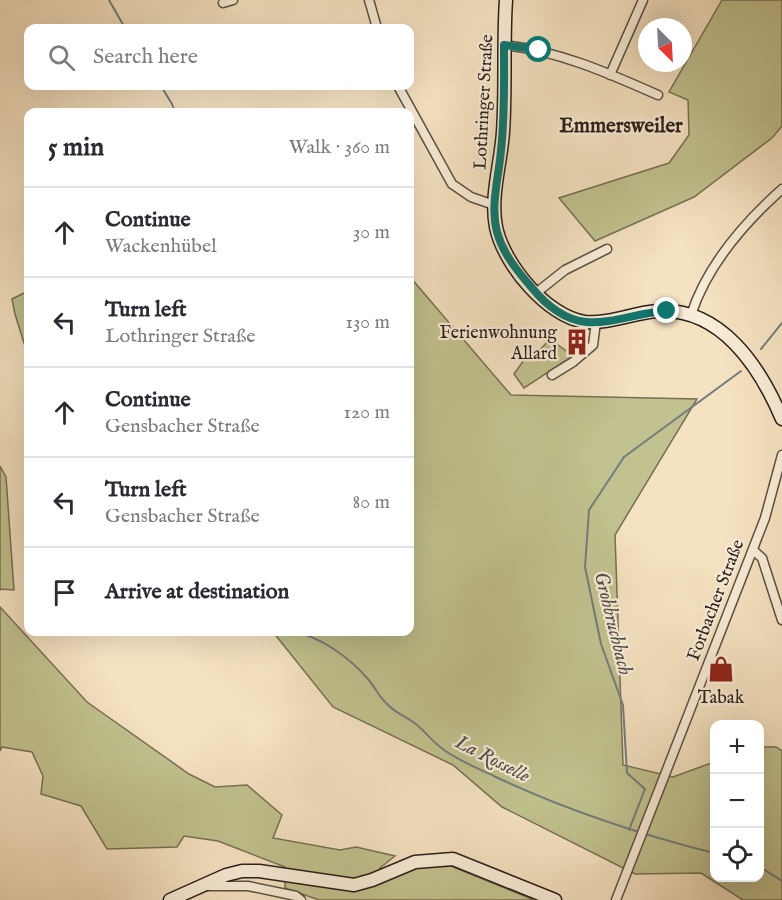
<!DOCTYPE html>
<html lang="en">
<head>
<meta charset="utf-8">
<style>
  body { margin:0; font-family:"IM FELL English",serif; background:#f7f7f7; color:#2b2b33 }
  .controls { position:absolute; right:18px; bottom:18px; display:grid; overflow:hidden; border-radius:12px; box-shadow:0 6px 24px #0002 }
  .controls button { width:54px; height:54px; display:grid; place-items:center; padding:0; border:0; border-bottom:2px solid #e1e1e2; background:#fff; color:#2b2b33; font:30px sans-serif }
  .compass { position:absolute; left:638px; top:18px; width:54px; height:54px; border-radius:50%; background:#fff; box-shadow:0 6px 24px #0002; rotate:156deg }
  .stop { position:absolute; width:18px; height:18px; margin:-14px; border:4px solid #0f766e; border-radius:50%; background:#fff }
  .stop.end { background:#0f766e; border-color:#fff; box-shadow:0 2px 6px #0008 }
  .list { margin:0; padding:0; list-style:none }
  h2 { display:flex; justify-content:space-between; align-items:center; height:78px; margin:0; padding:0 24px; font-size:26px }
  h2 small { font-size:20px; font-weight:400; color:#7c7c81 }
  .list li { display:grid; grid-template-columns:39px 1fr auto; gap:18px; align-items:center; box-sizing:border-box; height:90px; padding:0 24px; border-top:2px solid #e1e1e2 }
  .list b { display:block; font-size:22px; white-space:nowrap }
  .list p { margin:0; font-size:20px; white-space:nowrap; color:#7c7c81 }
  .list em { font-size:20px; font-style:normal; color:#7c7c81 }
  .icon { flex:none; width:33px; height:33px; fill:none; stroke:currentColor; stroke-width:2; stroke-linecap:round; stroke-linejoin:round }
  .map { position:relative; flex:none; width:782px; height:900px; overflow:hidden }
  .search { position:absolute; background:#fff; box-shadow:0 6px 24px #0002; left:24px; top:24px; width:390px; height:66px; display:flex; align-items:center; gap:15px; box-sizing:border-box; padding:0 21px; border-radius:12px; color:#7c7c81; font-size:22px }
  .panel { position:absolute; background:#fff; box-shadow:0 6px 24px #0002; left:24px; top:108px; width:390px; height:528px; border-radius:12px }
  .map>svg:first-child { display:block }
  .green { fill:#c1c28f; stroke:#767054; stroke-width:1.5 }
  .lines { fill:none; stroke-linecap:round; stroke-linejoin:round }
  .stream { stroke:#727d7b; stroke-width:2 }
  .street-casing { stroke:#5e5043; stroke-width:11 }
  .secondary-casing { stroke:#2c1f19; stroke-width:15 }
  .street { stroke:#f8ecd7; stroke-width:8 }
  .secondary { stroke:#f8ecd7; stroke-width:12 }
  .route { stroke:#0f766e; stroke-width:8 }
  .labels { text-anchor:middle; stroke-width:4.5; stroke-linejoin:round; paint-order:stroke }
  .street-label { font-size:18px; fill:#2c1f19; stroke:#f8ecd7 }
  .poi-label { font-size:18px; fill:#2c1f19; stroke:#f8ecd7; text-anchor:end }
  .water-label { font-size:20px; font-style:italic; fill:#4f4e4a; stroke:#f8ecd7 }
  .quarter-label { font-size:21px; font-weight:bold; fill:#2c1f19; stroke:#f8ecd7 }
</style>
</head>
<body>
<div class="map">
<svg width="782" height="900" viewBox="0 0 782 900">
  <rect width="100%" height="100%" fill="#f5e2c1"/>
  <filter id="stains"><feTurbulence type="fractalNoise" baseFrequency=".00333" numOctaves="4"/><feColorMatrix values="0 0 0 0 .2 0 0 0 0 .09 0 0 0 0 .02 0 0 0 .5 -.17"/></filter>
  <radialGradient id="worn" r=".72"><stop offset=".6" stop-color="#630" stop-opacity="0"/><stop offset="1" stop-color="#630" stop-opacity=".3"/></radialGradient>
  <path class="green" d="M722,0H782V126L772,138L694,197L595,241L559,198L669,163L689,135L688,100L669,92Z
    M410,277L511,395L697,399L615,535L623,765L673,777L714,762V878H760V747H776L782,751V900H743L701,873L635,874L502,807L453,765L333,707L273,632H410Z
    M28,291V356L15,314L12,299Z
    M550,339L573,356L524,388L514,374L531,350L536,354Z
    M0,466L6,477L14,590L1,589L0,590Z
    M0,607L87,702L189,774L215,787L247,785L282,815L273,838L340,850L356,847L395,856L380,868L398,875L420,866L446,864L534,900H319L285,888V867L218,841L184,836L177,847L107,849L81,806L41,794L43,776L32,752L2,747L0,751Z"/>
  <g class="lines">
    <path class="stream" d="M109,0L125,28
      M161,86L172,104L175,112
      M761,349L782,323
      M292,632C319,635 350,658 368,679C375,687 379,697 387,704C396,714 408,717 417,725C428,734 434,744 447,752C462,762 479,769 496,777C566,810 639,834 714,853
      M629,830L645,789L627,773L623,705L601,644L585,567L589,510L624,457L741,371
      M760,867L782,881"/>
    <g class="street-casing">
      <path id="street" d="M369,0L377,28
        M223,3L233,0
        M504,45C559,51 608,73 658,95
        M610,75L643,0
        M398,86L452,184L471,197L494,205
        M536,293L565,270L607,249
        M691,315C707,265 744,223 782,189
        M552,375L573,362L593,345L596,322
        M753,550L762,558L782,620
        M206,886H248L296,896L301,900
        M616,900L765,518L782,455"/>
    </g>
    <g class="secondary-casing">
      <path id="secondary" d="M506,0C503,44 506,88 503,132C501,163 490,196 496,227C503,263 547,317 585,322C609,324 633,313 657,311C721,307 760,367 782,419
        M170,900L226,875L242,871H259L354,885L372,880L415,862L453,859L555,900"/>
    </g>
    <use href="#street" class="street"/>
    <use href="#secondary" class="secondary"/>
  </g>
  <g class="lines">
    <path class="route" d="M539,50L504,45C504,80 505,115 501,150C499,177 490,205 497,232C503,254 518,272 533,289C546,305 565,320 586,322C613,324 640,312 667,311"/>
  </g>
  <defs>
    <g id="building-bare" transform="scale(2.07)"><path d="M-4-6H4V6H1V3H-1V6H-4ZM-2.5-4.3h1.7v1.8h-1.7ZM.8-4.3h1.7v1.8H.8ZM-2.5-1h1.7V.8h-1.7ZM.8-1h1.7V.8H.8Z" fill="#8f2418" stroke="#f8ecd7" stroke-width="2.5" paint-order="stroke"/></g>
    <g id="shop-bare" transform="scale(2.07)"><path d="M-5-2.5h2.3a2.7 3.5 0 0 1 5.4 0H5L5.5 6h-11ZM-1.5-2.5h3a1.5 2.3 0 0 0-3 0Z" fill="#8f2418" stroke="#f8ecd7" stroke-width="2.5" paint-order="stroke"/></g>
  </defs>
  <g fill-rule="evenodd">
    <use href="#building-bare" x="577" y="342"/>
    <use href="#shop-bare" x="721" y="669"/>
  </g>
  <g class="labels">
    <g class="street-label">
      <text transform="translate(483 102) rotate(-87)" y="6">Lothringer Straße</text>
      <text transform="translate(715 600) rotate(-69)" y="6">Forbacher Straße</text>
    </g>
    <g class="poi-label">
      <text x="557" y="338">Ferienwohnung<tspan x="557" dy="21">Allard</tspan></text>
      <text x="721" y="703" text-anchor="middle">Tabak</text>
    </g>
    <g class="water-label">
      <text transform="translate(614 623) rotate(76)" y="7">Grohbruchbach</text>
      <text transform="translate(493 758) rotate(27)" y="7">La Rosselle</text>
    </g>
    <g class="quarter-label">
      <text x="621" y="132">Emmersweiler</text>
    </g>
  </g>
  <rect width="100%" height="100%" filter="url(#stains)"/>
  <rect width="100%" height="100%" fill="url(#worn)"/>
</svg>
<div class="controls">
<button>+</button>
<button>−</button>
<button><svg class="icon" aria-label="locate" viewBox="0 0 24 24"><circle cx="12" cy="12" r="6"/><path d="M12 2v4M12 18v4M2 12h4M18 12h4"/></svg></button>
</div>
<svg class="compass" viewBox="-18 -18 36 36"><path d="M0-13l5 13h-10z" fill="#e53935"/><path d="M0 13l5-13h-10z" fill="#7c7c81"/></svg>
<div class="stop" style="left:539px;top:50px"></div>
<div class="stop end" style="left:667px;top:311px"></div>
<div class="search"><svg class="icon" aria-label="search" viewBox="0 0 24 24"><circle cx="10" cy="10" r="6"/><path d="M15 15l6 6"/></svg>Search here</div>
<section class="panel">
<h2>5 min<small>Walk · 360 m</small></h2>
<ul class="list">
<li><svg class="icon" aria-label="ahead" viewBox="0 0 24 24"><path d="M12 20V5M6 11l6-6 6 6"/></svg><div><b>Continue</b><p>Wackenhübel</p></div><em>30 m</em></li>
<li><svg class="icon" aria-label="left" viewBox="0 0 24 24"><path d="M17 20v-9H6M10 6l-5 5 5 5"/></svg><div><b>Turn left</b><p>Lothringer Straße</p></div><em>130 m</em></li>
<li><svg class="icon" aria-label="ahead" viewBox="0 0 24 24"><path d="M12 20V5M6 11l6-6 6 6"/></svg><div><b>Continue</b><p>Gensbacher Straße</p></div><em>120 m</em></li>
<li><svg class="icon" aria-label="left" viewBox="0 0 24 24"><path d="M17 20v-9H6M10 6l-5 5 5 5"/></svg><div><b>Turn left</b><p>Gensbacher Straße</p></div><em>80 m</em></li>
<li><svg class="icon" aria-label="arrive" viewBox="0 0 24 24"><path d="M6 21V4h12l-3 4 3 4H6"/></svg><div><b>Arrive at destination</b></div></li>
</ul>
</section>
</div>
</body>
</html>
